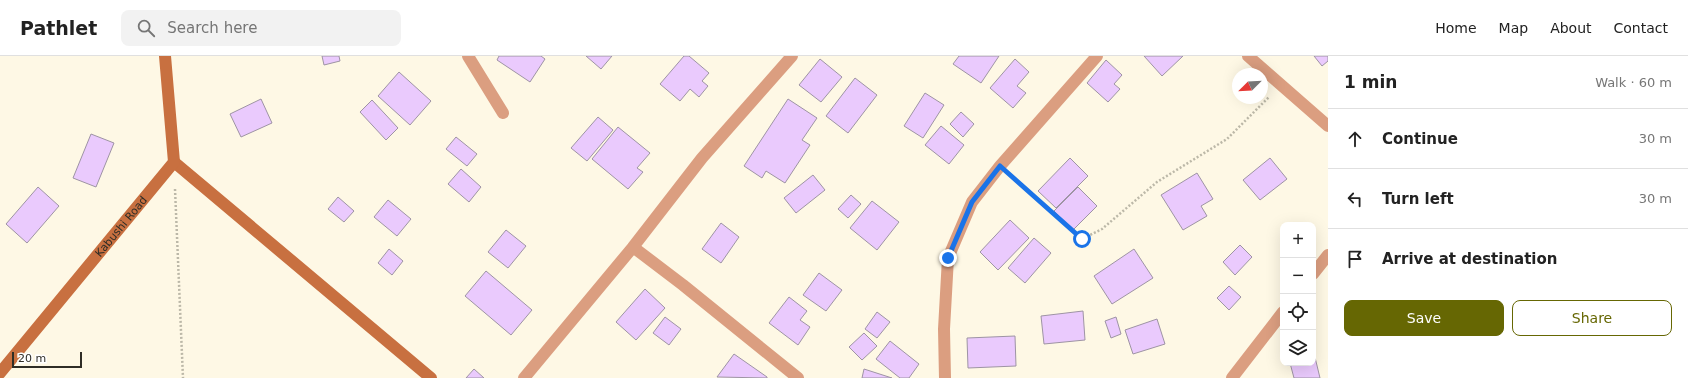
<!DOCTYPE html>
<html lang="en">
<head>
<meta charset="utf-8">
<style>
  body { margin:0; font-family:"DejaVu Sans",sans-serif; background:#f2f2f2; color:#222 }
  .controls { position:absolute; right:12px; bottom:12px; display:grid; overflow:hidden; border-radius:8px; box-shadow:0 4px 16px #0002 }
  .controls button { width:36px; height:36px; display:grid; place-items:center; padding:0; border:0; border-bottom:1px solid #e0e0e0; background:#fff; color:#222; font:20px sans-serif }
  .compass { position:absolute; left:1232px; top:12px; width:36px; height:36px; border-radius:50%; background:#fff; box-shadow:0 4px 16px #0002; rotate:246deg }
  .scale { position:absolute; left:12px; bottom:10px; width:70px; box-sizing:border-box; padding-left:4px; border:2px solid #2f2d26; border-top:0; font-size:11px; line-height:14px; white-space:nowrap; color:#2f2d26; -webkit-text-stroke:3px #fff; paint-order:stroke }
  .stop { position:absolute; width:12px; height:12px; margin:-9px; border:3px solid #1a73e8; border-radius:50%; background:#fff }
  .stop.end { background:#1a73e8; border-color:#fff; box-shadow:0 1px 4px #0008 }
  .list { margin:0; padding:0; list-style:none }
  h2 { display:flex; justify-content:space-between; align-items:center; height:52px; margin:0; padding:0 16px; font-size:17px }
  h2 small { font-size:13px; font-weight:400; color:#767676 }
  .list li { display:grid; grid-template-columns:26px 1fr auto; gap:12px; align-items:center; box-sizing:border-box; height:60px; padding:0 16px; border-top:1px solid #e0e0e0 }
  .list b { display:block; font-size:15px; white-space:nowrap }
  .list em { font-size:13px; font-style:normal; color:#767676 }
  .actions { display:flex; gap:8px; padding:12px 16px }
  .actions a { flex:1; padding:9px 0; border:1px solid #666703; border-radius:8px; text-align:center; font-size:14px; color:#666703 }
  .actions .main { background:#666703; color:#fff }
  .icon { flex:none; width:22px; height:22px; fill:none; stroke:currentColor; stroke-width:2; stroke-linecap:round; stroke-linejoin:round }
  .map { position:relative; flex:none; width:1328px; height:322px; overflow:hidden }
  header { display:flex; align-items:center; gap:24px; box-sizing:border-box; height:56px; padding:0 20px; background:#fff; border-bottom:1px solid #e0e0e0 }
  header strong { font-size:19px }
  nav { display:flex; gap:22px; margin-inline-start:auto; font-size:14px }
  .search { width:280px; height:36px; background:#f2f2f2; display:flex; align-items:center; gap:10px; box-sizing:border-box; padding:0 14px; border-radius:8px; color:#767676; font-size:15px }
  main { display:flex }
  aside { flex:1; background:#fff }
  .map>svg:first-child { display:block }
  .building { fill:#eacafd; stroke:#9e94a4 }
  .lines { fill:none; stroke-linecap:round; stroke-linejoin:round }
  .path { stroke:#bcb8a8; stroke-width:2.5; stroke-dasharray:2 2; stroke-linecap:butt }
  .street { stroke:#db9e80; stroke-width:12 }
  .secondary { stroke:#c87040; stroke-width:12 }
  .route { stroke:#1a73e8; stroke-width:5 }
  .labels { text-anchor:middle; stroke-width:3; stroke-linejoin:round; paint-order:stroke }
  .street-label { font-size:11px; fill:#2f2d26; stroke:#fff }
</style>
</head>
<body>
<header>
<strong>Pathlet</strong>
<div class="search"><svg class="icon" aria-label="search" viewBox="0 0 24 24"><circle cx="10" cy="10" r="6"/><path d="M15 15l6 6"/></svg>Search here</div>
<nav><a>Home</a><a>Map</a><a>About</a><a>Contact</a></nav>
</header>
<main>
<div class="map">
<svg width="1328" height="322" viewBox="0 0 1328 322">
  <rect width="100%" height="100%" fill="#fef8e5"/>
  <path class="building" d="M322,0H339L340,5L324,9Z
    M499,0H541L545,3L530,26L497,4Z
    M586,0H612L601,13Z
    M684,0H689L709,17L702,25L708,30L699,41L690,33L680,45L660,28Z
    M959,0H999L981,27L953,8Z
    M1144,0H1183L1162,20Z
    M1314,0H1328V5L1322,10Z
    M820,3L842,21L821,46L799,29Z
    M1015,3L1029,16L1017,30L1026,37L1013,52L990,32Z
    M1106,4L1122,19L1114,28L1120,33L1108,46L1087,27Z
    M399,16L431,45L410,69L378,40Z
    M855,22L877,39L848,77L826,60Z
    M925,37L944,49L923,82L904,70Z
    M261,43L272,67L241,81L230,58Z
    M788,43L817,62L802,84L810,89L785,127L766,115L762,122L744,110Z
    M372,44L398,72L386,84L360,56Z
    M961,56L974,68L963,81L950,68Z
    M598,61L613,74L587,105L571,92Z
    M941,70L964,89L949,108L925,89Z
    M618,71L650,97L637,112L643,116L628,133L592,103Z
    M91,78L114,87L96,131L73,122Z
    M456,81L477,98L467,110L446,93Z
    M1070,102L1088,120L1056,152L1038,135Z
    M1270,102L1287,123L1260,144L1243,124Z
    M461,113L481,131L469,146L448,128Z
    M1197,117L1213,143L1201,150L1207,160L1183,174L1161,139Z
    M813,119L825,134L796,157L784,142Z
    M38,131L59,150L27,187L6,168Z
    M1078,131L1097,150L1073,174L1054,155Z
    M851,139L861,148L848,162L838,153Z
    M338,141L354,155L344,166L328,153Z
    M388,144L411,163L397,180L374,161Z
    M872,145L899,166L877,194L850,172Z
    M1010,164L1029,182L998,214L980,196Z
    M721,167L739,181L721,207L702,193Z
    M506,174L526,190L508,212L488,196Z
    M1034,182L1051,197L1025,227L1008,212Z
    M1240,189L1252,201L1235,219L1223,206Z
    M389,193L403,205L392,219L378,207Z
    M1134,193L1153,222L1112,248L1094,220Z
    M486,215L532,254L511,279L465,240Z
    M819,217L842,234L826,255L803,239Z
    M1229,230L1241,241L1229,254L1217,242Z
    M645,233L665,252L636,284L616,266Z
    M789,241L807,255L800,264L810,271L798,289L769,267Z
    M1083,255L1085,284L1044,288L1041,260Z
    M877,256L890,266L877,282L865,273Z
    M665,261L681,273L669,289L653,277Z
    M1116,261L1121,278L1111,282L1105,265Z
    M1157,263L1165,288L1133,298L1125,274Z
    M864,277L877,290L862,304L849,291Z
    M1015,280L1016,310L968,312L967,282Z
    M890,285L919,308L909,322H900L876,303Z
    M1313,293L1320,322H1294L1290,307H1313Z
    M734,298L767,321V322L717,321Z
    M474,313L484,322H466Z
    M864,313L892,322H862Z"/>
  <g class="lines">
    <path class="path" d="M1014,123L1082,183L1102,173L1157,126L1227,83L1269,41
      M175,133L183,322"/>
    <path class="street" d="M468,0L503,57
      M1248,0L1328,70
      M633,191L683,229L798,322
      M1313,218L1328,199
      M524,322L633,191L702,102L792,0
      M945,322L944,273L948,202L972,146L1000,110L1097,0
      M1232,322L1283,256"/>
    <g class="secondary">
      <path d="M174,106L431,322"/>
      <path id="s1" d="M0,317L174,106L165,0"/>
    </g>
  </g>
  <g class="lines">
    <path class="route" d="M948,202L972,146L1000,110L1082,183"/>
  </g>
  <g class="labels">
    <g class="street-label">
      <text dy="4" stroke="none"><textPath href="#s1" startOffset="190">Kabushi Road</textPath></text>
    </g>
  </g>
</svg>
<div class="controls">
<button>+</button>
<button>−</button>
<button><svg class="icon" aria-label="locate" viewBox="0 0 24 24"><circle cx="12" cy="12" r="6"/><path d="M12 2v4M12 18v4M2 12h4M18 12h4"/></svg></button>
<button><svg class="icon" aria-label="layers" viewBox="0 0 24 24"><path d="M12 4l9 5-9 5-9-5zM3 14l9 5 9-5"/></svg></button>
</div>
<svg class="compass" viewBox="-18 -18 36 36"><path d="M0-13l5 13h-10z" fill="#e53935"/><path d="M0 13l5-13h-10z" fill="#767676"/></svg>
<div class="scale">20 m</div>
<div class="stop" style="left:1082px;top:183px"></div>
<div class="stop end" style="left:948px;top:202px"></div>
</div>
<aside>
<h2>1 min<small>Walk · 60 m</small></h2>
<ul class="list">
<li><svg class="icon" aria-label="ahead" viewBox="0 0 24 24"><path d="M12 20V5M6 11l6-6 6 6"/></svg><div><b>Continue</b></div><em>30 m</em></li>
<li><svg class="icon" aria-label="left" viewBox="0 0 24 24"><path d="M17 20v-9H6M10 6l-5 5 5 5"/></svg><div><b>Turn left</b></div><em>30 m</em></li>
<li><svg class="icon" aria-label="arrive" viewBox="0 0 24 24"><path d="M6 21V4h12l-3 4 3 4H6"/></svg><div><b>Arrive at destination</b></div></li>
</ul>
<div class="actions"><a class="main">Save</a><a>Share</a></div>
</aside>
</main>
</body>
</html>
